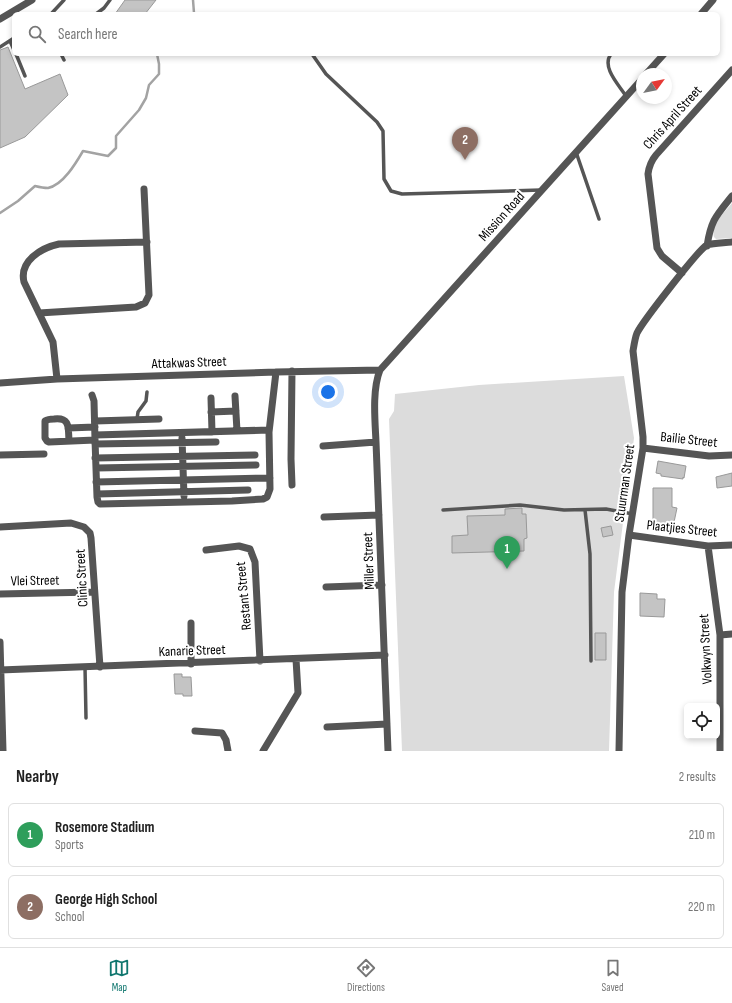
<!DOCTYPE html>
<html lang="en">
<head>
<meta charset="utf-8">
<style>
  body { margin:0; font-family:"Sofia Sans Condensed",sans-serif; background:#f2f2f2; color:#222 }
  .controls { position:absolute; right:12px; bottom:12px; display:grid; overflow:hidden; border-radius:6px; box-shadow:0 2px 6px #0003 }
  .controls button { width:36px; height:36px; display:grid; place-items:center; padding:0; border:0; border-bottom:1px solid #e0e0e0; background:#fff; color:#222; font:20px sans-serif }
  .compass { position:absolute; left:636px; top:68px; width:36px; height:36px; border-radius:50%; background:#fff; box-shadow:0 2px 6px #0003; rotate:57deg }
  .you { position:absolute; left:328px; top:392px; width:14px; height:14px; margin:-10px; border:3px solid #fff; border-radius:50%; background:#1a73e8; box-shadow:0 0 0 6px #1a73e833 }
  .badge { display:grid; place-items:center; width:26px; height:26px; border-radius:50%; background:#0f766e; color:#fff; font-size:13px; font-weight:700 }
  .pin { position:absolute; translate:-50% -33px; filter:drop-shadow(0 1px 2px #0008) }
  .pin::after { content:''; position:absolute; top:21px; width:14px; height:12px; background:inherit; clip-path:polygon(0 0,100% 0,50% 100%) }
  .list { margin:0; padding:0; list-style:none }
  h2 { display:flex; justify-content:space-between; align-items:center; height:52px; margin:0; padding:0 16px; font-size:17px }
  h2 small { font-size:13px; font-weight:400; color:#767676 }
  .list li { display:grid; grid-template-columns:26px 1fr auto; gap:12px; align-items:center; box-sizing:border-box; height:64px; margin:0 8px 8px; padding:0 8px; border:1px solid #e0e0e0; border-radius:6px }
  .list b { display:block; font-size:15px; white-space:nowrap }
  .list p { margin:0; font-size:13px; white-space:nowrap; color:#767676 }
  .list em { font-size:13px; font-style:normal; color:#767676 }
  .icon { flex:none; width:22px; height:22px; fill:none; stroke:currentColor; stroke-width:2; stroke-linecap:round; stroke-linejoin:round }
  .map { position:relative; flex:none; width:732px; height:751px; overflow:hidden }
  .search { position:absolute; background:#fff; box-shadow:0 2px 6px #0003; left:12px; right:12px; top:12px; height:44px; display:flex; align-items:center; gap:10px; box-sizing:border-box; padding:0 14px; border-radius:6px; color:#767676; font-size:15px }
  .sheet { height:196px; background:#fff }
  nav { display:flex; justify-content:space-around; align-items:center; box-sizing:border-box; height:56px; border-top:1px solid #e0e0e0; background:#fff; font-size:11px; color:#767676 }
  nav a { display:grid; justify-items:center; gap:2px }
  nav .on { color:#0f766e }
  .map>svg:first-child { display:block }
  .green { fill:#dcdcdc }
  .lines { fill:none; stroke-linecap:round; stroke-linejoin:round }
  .stream { stroke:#a3a3a3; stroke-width:2.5 }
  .building { fill:#c4c4c4; stroke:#999 }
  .service { stroke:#555; stroke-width:3.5 }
  .minor { stroke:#555; stroke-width:7 }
  .labels { text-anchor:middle; stroke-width:4; stroke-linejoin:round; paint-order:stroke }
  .street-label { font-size:14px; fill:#000; stroke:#fff }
</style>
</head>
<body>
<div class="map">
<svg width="732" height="751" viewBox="0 0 732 751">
  <rect width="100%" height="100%" fill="#fff"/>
  <path class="green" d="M732,203V238L716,239L714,237C710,225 725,212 732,203Z
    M624,376L634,438L614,592L609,751H402L389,419L394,411L395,394L479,385Z"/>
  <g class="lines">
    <path class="stream" d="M192,14L194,13L193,0
      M0,213L18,201L35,186C39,187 44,188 48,188C63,185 76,163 83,151L108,156L116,148V136L139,110L146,98L149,85L159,74V64L157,54"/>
  </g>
  <path class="building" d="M125,0H156L145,14H115Z
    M8,47L25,89L60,74L68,95L25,137L0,148V50Z
    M658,461L686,466L684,478L683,477V479L661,476V474L656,473Z
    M732,473V486L717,488L716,477Z
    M653,488H672V507L677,508L673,527L654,523L655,521H653Z
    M522,508V514H526L527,538L524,539V551L452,553V536L468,535L467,516L505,515V509Z
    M611,526L613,535L603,537L601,528Z
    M640,593L657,594V599H665L664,617L640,616Z
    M595,633H606V660H595Z
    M174,674H182V677H191L192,696H183V694H175Z"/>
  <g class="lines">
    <path class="service" d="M51,14L64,0
      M96,14L104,8L110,0
      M10,41L14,50
      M0,47L14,38
      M16,54L25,76
      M61,54L64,60
      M312,54L326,74L377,122L383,131L384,179L391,191L402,194L541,190
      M611,54C601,67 619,85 626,96
      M576,152L599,219
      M137,419L138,412L146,401L147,392
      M443,510L520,505L564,510L606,509L633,514
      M585,510L590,554L591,661
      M85,667L86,718"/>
    <path class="minor" d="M701,14L713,0
      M0,19L32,0
      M646,74L664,54
      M707,246C711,220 716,216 732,196
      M682,273L662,256L657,248L648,174C649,166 651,161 656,155L732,70
      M39,313L136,307L145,303L149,295L144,189
      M57,379L53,342L24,282C19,261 41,248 59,244L147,242
      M0,383L57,379L276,372L380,370
      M92,395L94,401L95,440
      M235,396L237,431
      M211,398L212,432
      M211,412L236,411
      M95,421L159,419
      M68,428L95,427
      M95,435L269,430
      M182,438L184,496
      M69,441C68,429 71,417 54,419C51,419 48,419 45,421V438L47,441L49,442L95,440L97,497L98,502L100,504L232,501L263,499L267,497L270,489L269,432L276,372
      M95,444L216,442
      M323,446L376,442
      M643,448L709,456L732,455
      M0,455L44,454
      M95,458L255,455
      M96,468L256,465
      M96,482L270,478
      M292,485L291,459L292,371
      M97,494L248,490
      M324,517L379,515
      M0,527L71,523L84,527L90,533L91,538L100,667
      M629,535L708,546L732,545
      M708,546L720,635V751
      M206,550L239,546L250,549L255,562L260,661
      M326,587L382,585
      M0,594L94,592
      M720,635L732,634
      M0,642L3,751
      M191,664V623
      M0,670L385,655
      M327,727L387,724
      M195,731L222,733L226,740L228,751
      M263,751L298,693L296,659
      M388,751L376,442C375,420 372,390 380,370L642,79
      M619,751L622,592L629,535L643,448V437L633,351C634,345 635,338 637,333C643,321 699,249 707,245C714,243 725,243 732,242"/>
  </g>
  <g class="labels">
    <g class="street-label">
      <text transform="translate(672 117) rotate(-48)" y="5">Chris April Street</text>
      <text transform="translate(501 216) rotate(-48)" y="5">Mission Road</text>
      <text transform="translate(189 362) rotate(-2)" y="5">Attakwas Street</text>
      <text transform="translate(689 439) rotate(6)" y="5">Bailie Street</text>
      <text transform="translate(624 483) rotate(-82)" y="5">Stuurman Street</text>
      <text transform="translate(682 528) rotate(6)" y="5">Plaatjies Street</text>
      <text transform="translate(368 561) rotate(-92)" y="5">Miller Street</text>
      <text transform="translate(81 578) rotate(-93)" y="5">Clinic Street</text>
      <text transform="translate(35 580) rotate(-1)" y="5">Vlei Street</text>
      <text transform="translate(243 596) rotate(-95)" y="5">Restant Street</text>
      <text transform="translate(705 649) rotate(-93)" y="5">Volkwyn Street</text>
      <text transform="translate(192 650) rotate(-2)" y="5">Kanarie Street</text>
    </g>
  </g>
</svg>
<div class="controls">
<button><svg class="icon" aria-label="locate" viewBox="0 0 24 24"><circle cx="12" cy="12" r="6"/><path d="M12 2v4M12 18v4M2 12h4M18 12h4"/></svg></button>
</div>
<svg class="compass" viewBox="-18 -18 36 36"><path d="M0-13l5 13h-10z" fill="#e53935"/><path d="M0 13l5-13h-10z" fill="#767676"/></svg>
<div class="you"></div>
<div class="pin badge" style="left:507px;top:569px;background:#2e9e5b">1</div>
<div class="pin badge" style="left:465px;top:160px;background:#8d6e63">2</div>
<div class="search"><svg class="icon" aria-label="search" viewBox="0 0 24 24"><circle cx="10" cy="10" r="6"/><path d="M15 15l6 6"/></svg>Search here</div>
</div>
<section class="sheet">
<h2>Nearby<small>2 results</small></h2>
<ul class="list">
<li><span class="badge" style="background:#2e9e5b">1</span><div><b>Rosemore Stadium</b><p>Sports</p></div><em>210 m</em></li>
<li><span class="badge" style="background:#8d6e63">2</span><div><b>George High School</b><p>School</p></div><em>220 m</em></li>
</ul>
</section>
<nav>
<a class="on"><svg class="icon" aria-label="map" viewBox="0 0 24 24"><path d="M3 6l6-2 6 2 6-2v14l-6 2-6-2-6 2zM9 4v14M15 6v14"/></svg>Map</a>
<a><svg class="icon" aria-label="directions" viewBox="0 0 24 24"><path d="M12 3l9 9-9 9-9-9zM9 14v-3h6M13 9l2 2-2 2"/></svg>Directions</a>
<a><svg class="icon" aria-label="saved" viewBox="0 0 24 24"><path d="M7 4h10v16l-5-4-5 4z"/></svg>Saved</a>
</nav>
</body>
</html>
